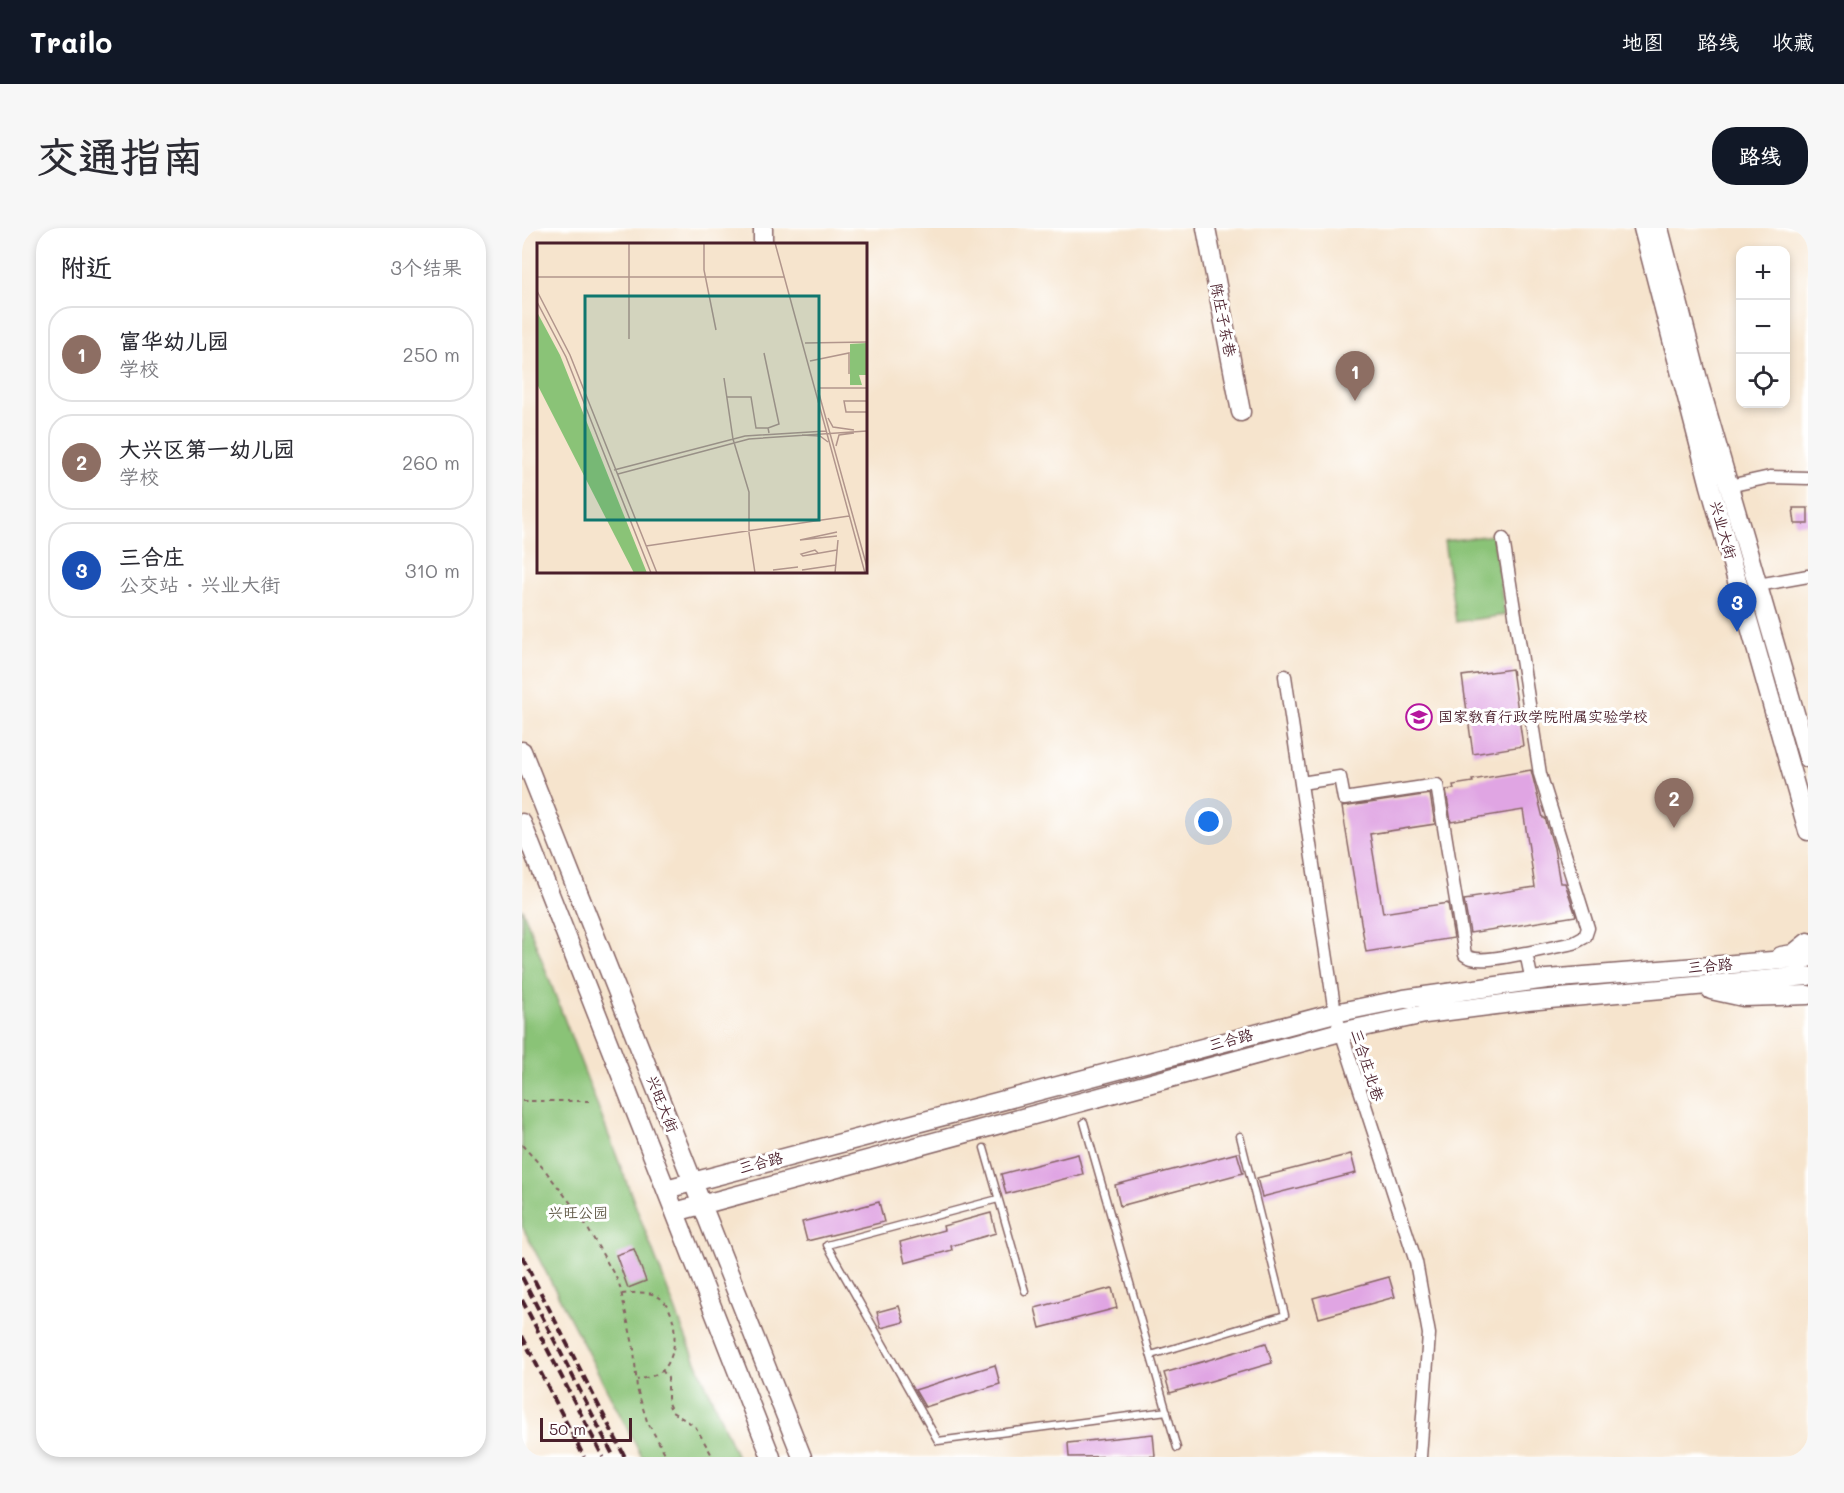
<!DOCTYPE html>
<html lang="zh">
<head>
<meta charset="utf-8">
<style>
  body { margin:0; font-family:Mali,"LXGW WenKai TC",sans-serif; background:#f7f7f7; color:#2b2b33 }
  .controls { position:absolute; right:18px; top:18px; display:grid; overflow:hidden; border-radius:12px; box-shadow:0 3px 9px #0003 }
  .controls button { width:54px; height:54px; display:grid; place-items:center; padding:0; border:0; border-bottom:2px solid #e1e1e2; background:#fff; color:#2b2b33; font:30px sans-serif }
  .scale { position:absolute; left:18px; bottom:15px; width:92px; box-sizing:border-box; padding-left:6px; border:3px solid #4a1f2b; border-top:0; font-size:16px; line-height:21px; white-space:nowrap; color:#4a1f2b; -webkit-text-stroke:4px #fff; paint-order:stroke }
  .you { position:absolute; left:687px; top:594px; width:21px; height:21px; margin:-15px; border:4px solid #fff; border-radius:50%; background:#1a73e8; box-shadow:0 0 0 9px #1a73e833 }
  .badge { display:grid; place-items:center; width:39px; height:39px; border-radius:50%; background:#111827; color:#fff; font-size:20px; font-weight:700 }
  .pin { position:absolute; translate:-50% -50px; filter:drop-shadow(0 2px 3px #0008) }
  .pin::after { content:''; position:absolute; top:32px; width:21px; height:18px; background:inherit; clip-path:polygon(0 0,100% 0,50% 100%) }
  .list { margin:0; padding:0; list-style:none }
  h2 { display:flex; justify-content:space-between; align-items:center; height:78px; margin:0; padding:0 24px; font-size:26px }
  h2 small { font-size:20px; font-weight:400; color:#7c7c81 }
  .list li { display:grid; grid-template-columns:39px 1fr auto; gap:18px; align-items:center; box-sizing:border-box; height:96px; margin:0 12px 12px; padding:0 12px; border:2px solid #e1e1e2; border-radius:24px }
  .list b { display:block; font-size:22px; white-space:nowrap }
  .list p { margin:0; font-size:20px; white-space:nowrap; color:#7c7c81 }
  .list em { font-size:20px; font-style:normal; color:#7c7c81 }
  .icon { flex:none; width:33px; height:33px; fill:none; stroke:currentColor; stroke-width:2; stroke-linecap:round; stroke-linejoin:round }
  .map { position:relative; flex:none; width:1286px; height:1229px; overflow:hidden; border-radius:24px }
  header { display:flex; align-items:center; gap:36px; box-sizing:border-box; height:84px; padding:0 30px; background:#111827; color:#fff }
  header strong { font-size:28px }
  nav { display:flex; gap:33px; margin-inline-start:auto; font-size:21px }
  .intro { display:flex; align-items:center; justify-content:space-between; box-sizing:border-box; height:144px; padding:0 36px }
  h1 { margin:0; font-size:42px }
  .button { padding:15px 27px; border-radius:24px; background:#111827; color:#fff; font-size:21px; font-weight:700 }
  main { display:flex; gap:36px; padding:0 36px }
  aside { flex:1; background:#fff; border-radius:24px; box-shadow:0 3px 9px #0003 }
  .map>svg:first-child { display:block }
  .green { fill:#8ac377; stroke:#6a7151; stroke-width:1.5 }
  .building { fill:#e0a5e3 }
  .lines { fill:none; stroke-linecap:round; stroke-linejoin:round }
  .lane-casing { stroke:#866464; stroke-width:9 }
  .street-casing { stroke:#866464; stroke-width:15 }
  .secondary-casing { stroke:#866464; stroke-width:21 }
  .path { stroke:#866464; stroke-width:2; stroke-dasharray:4.5 4.5; stroke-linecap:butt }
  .lane { stroke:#fff; stroke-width:6 }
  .street { stroke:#fff; stroke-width:12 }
  .secondary { stroke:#fff; stroke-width:18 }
  .rail { stroke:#4a1f2b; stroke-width:4; stroke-dasharray:9 4.5; stroke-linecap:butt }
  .labels { text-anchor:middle; stroke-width:6; stroke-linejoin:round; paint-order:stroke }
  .street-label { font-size:15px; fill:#4a1f2b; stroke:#fff }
  .poi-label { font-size:15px; fill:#4a1f2b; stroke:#fff; text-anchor:start }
  .park-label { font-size:15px; fill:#605846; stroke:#fff }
  .inset-road { fill:none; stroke:#b1958c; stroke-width:1.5 }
  .view { fill:#0f766e; fill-opacity:0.15; stroke:#0f766e; stroke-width:3 }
  .inset-edge { fill:none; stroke:#4a1f2b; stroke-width:3 }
</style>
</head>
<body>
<header>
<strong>Trailo</strong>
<nav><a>地图</a><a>路线</a><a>收藏</a></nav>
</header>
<div class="intro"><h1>交通指南</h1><a class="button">路线</a></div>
<main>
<aside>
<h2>附近<small>3个结果</small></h2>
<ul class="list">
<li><span class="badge" style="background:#8d6e63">1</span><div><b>富华幼儿园</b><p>学校</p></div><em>250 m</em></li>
<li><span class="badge" style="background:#8d6e63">2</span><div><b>大兴区第一幼儿园</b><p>学校</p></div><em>260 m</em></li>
<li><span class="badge" style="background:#1a4fb4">3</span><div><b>三合庄</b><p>公交站 · 兴业大街</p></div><em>310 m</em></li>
</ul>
</aside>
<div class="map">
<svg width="1286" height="1229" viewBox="0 0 1286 1229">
  <rect width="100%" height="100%" fill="#fff"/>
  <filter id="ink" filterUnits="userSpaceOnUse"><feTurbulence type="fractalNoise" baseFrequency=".0167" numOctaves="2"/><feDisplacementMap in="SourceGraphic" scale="12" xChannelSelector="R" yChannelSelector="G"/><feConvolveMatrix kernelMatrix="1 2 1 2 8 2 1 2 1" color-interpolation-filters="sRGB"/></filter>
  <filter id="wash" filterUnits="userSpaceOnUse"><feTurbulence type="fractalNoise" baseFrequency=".008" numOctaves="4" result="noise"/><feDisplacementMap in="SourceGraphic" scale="24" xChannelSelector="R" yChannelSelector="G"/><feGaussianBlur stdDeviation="1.35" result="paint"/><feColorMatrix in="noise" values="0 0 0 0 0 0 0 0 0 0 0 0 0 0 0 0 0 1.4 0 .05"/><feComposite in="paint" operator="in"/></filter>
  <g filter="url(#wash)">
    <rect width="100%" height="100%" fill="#f6e4cd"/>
    <path class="green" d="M971,307L983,387L934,394L922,313Z
      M0,680L164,1110L215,1229H120L0,998Z"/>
    <g id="blocks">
      <path class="building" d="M1271,280H1286V296H1273Z
        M990,441L1001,518L951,526L940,448Z
        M1009,542L1021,590H1023L1032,620L1038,655H1043L1054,688L948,705L942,672L950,671L949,669L1013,659L1001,582L929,594L924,562L932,561L931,557L951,554L950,552Z
        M908,566L913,596L848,606L861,685L926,675L932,710L844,724L820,579Z
        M715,925L721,945L598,978L593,957Z
        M556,926L561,946L484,966L479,946Z
        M829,926L834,945L740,969L735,950Z
        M357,974L362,994L285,1013L280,994Z
        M469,985L474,1005L429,1018L430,1022L383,1035L378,1014L422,1002L421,998Z
        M112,1021L124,1053L106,1060L94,1027Z
        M867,1049L873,1069L797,1090L791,1070Z
        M590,1060L595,1080L518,1100L513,1080Z
        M377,1078L382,1094L359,1100L355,1084Z
        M744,1115L750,1135L648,1165L642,1145Z
        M473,1137L478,1156L403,1179L393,1162Z
        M631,1206L633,1228L547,1229L546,1215Z"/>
    </g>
  </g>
  <g filter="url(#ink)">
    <use href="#blocks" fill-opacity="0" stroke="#866464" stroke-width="1.5"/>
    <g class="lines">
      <g class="lane-casing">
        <path id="lane" d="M562,894L655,1220
          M462,920L503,1063
          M476,971L305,1017L416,1213L645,1183
          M629,1127L763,1087L718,908"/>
      </g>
      <g class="street-casing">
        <path id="street" d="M1207,258L1248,249L1286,250
          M981,311L1018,546L1066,700L1063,709L1052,715L1004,725L1010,753
          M1236,357L1286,348
          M763,448L813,785L894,1034L907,1106L898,1229
          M779,555L818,549L822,571L915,557L943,727C955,737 989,727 1004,725"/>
      </g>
      <g class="secondary-casing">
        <path id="secondary" d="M241,0V16
          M684,0L719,184
          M1121,0L1188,258L1286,603
          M1137,0L1178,159L1286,530
          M0,523L280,1229
          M0,595L249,1229
          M1259,728L1271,726L1286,714
          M1189,762L1221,769L1286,767
          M144,961L813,785L882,771L1025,751L1286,730
          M153,984L818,804L903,786L1005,773L1286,748"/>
      </g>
      <path class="path" d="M0,873H67
        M0,917L22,941L58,987L97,1055L112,1121L115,1161L125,1193L145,1229
        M100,1066C110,1065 123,1063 133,1067C157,1077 158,1125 141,1142C134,1148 123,1150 115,1152
        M140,1142L146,1150V1175L150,1184L173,1198L191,1229"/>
      <use href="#lane" class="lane"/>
      <use href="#street" class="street"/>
      <use href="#secondary" class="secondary"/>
      <path class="rail" d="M0,1028L103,1229
        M0,1049L92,1229
        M0,1072L81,1229
        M0,1108L62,1229"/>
    </g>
  </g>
  <defs>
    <g id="school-ring" transform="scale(1.35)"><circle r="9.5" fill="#fff" stroke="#b5179e" stroke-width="1.5"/><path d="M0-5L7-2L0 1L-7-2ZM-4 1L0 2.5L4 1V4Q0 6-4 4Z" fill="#b5179e"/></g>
  </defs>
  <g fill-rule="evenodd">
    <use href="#school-ring" x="897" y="489"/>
  </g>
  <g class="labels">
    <g class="street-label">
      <text transform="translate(701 92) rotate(79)" y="5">陈庄子东巷</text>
      <text transform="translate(1201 302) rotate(74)" y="5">兴业大街</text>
      <text transform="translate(1188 738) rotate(-5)" y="5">三合路</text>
      <text transform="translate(709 812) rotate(-15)" y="5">三合路</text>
      <text transform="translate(845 837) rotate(72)" y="5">三合庄北巷</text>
      <text transform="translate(140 876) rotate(68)" y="5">兴旺大街</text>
      <text transform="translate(239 935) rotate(-15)" y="5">三合路</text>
    </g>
    <g class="poi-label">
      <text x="916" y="494">国家教育行政学院附属实验学校</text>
    </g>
    <g class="park-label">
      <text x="56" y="990">兴旺公园</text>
    </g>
  </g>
  <g transform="translate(15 15)">
    <rect width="330" height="330" fill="#f6e4cd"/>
    <path d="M0,69L23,112L110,330H97L0,141ZM330,100V132H322L325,142H313V101Z" fill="#8ac377"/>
    <path class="inset-road" d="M92,0V96M167,0V27L179,87M238,0L328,330M0,34H247M0,48L33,112L120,330M0,59L29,114L114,330M268,100L330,99M227,110L242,181L231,185L232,190M273,118L312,110V131M187,135L196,196L212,249V290L218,330M281,145H330M281,147L330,324M190,154H214L219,185H231M330,158H307L309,169H330M291,175L296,184L317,187M265,192L283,193L291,199M299,203L302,192L317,190M77,227L208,193L289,188M81,231L212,196L330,188M300,289L263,297L300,293M109,303L312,273M281,310L278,307L264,311L266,313L300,307M236,327L261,324M265,327L299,322M298,330L301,297"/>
    <path class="view" d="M48,53H282V277H48Z"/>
    <rect width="330" height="330" class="inset-edge"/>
  </g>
</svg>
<div class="controls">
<button>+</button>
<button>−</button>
<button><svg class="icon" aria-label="locate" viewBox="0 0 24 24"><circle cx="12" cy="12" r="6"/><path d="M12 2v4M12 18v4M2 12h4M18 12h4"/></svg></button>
</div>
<div class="scale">50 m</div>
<div class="you"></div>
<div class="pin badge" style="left:833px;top:173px;background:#8d6e63">1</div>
<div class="pin badge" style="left:1152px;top:600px;background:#8d6e63">2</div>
<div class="pin badge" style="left:1215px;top:404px;background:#1a4fb4">3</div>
</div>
</main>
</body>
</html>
